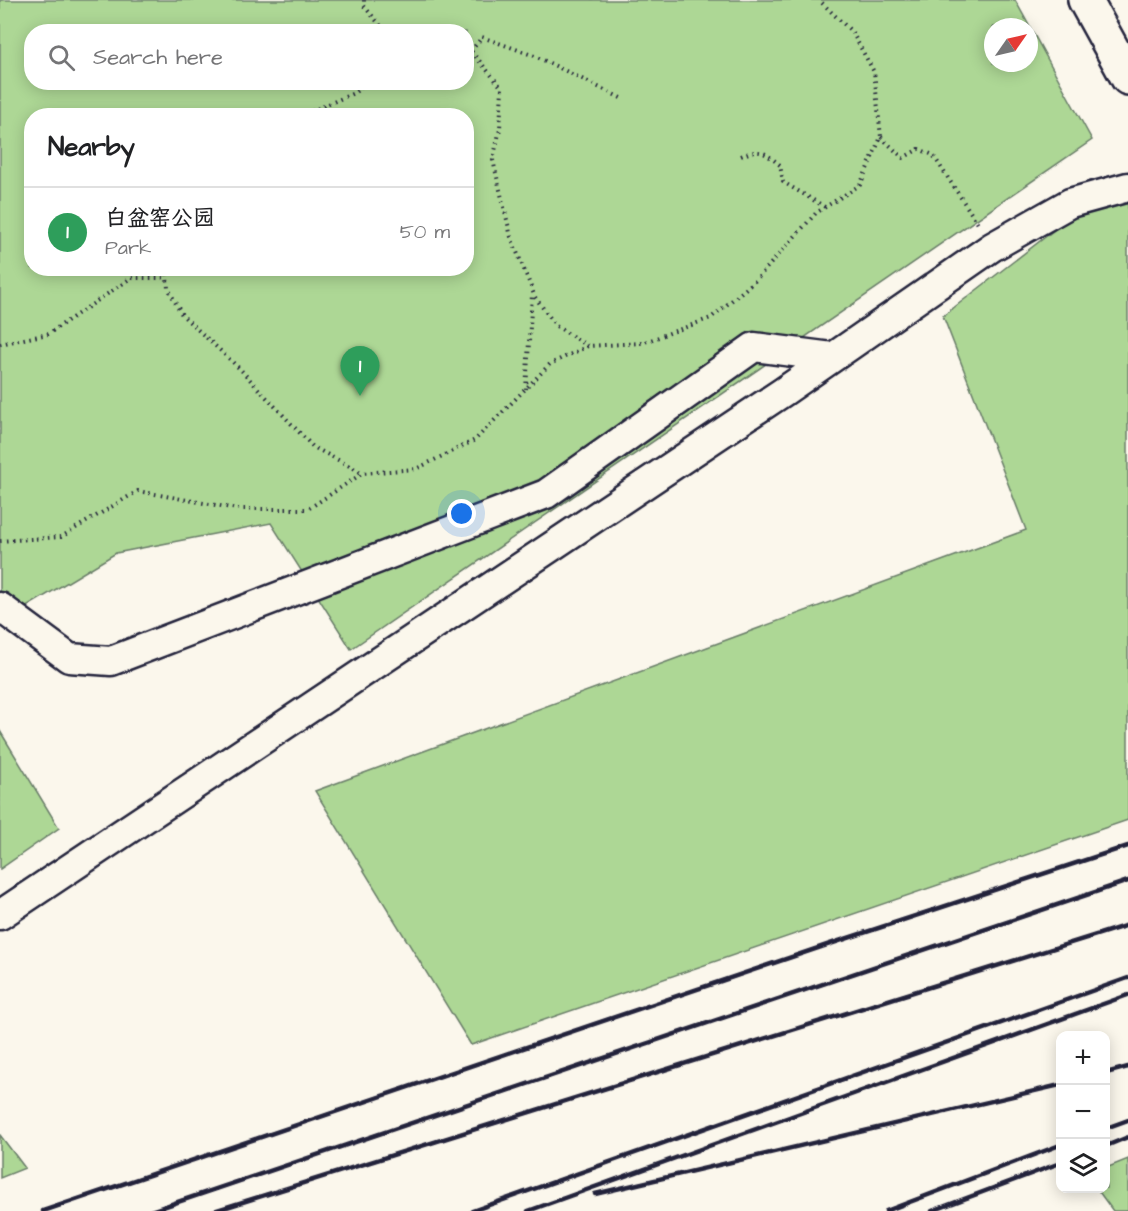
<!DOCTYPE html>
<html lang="en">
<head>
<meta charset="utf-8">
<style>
  body { margin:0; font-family:"Architects Daughter","LXGW WenKai TC",sans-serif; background:#f2f2f2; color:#202124 }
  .controls { position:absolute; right:18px; bottom:18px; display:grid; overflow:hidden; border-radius:12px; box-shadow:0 3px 15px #0003 }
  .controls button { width:54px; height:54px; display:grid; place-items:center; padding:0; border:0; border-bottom:2px solid #e0e0e0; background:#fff; color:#202124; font:30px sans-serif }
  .compass { position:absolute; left:984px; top:18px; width:54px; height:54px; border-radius:50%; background:#fff; box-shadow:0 3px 15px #0003; rotate:56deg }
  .you { position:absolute; left:462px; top:514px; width:21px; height:21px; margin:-15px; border:4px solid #fff; border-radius:50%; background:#1a73e8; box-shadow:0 0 0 9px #1a73e833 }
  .badge { display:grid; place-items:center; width:39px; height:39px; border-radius:50%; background:#2563eb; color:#fff; font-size:20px; font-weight:700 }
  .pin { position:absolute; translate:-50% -50px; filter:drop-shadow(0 2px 3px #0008) }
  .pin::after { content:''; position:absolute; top:32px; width:21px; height:18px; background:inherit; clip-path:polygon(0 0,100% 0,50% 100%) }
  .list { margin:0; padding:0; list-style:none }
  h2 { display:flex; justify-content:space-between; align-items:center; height:78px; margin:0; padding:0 24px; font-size:26px }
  h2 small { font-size:20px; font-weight:400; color:#757577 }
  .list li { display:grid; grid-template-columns:39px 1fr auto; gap:18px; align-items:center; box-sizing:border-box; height:90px; padding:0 24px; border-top:2px solid #e0e0e0 }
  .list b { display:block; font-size:22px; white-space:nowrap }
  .list p { margin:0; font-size:20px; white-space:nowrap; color:#757577 }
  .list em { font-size:20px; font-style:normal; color:#757577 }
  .icon { flex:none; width:33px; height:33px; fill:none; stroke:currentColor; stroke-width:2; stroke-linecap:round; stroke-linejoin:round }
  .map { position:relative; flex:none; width:1128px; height:1211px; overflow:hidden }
  .search { position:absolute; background:#fff; box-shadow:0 3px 15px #0003; left:24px; top:24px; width:450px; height:66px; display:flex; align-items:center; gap:15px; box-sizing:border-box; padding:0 21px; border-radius:24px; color:#757577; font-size:22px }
  .panel { position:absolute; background:#fff; box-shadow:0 3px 15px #0003; left:24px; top:108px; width:450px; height:168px; border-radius:24px }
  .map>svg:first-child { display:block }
  .green { fill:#add795; stroke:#687c68; stroke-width:1.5; fill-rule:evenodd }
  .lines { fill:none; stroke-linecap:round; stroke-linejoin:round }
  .minor-casing { stroke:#22223b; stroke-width:33 }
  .major-casing { stroke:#22223b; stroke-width:38 }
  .path { stroke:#22223b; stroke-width:4; stroke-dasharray:1.5 4.5; stroke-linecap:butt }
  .minor { stroke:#fbf7ec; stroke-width:28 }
  .major { stroke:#fbf7ec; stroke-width:33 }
  .rail { stroke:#22223b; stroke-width:4.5 }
</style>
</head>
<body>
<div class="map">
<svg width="1128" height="1211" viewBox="0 0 1128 1211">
  <rect width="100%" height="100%" fill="#fbf7ec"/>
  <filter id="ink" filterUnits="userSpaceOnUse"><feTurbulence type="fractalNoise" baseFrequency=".0167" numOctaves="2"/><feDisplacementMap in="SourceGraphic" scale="12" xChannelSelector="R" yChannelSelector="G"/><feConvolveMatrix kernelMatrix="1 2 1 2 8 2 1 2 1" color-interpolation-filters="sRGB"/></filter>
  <g filter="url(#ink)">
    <path class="green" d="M0,0H1015L1092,140L351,649L271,523L116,553L0,623ZM993,27H1029V63H993ZM32,32H466V82H32ZM32,116H466V268H32Z
      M1128,173V820L471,1045L315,791L1026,530L943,316Z
      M0,731L59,828L0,869Z
      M0,1135L25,1168L0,1178Z
      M1128,1159V1211H1113L1097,1189L1106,1188V1168Z"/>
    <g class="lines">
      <g class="minor-casing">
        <path id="minor" d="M0,607L69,658L111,661L546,494L754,347L832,357
          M0,915L783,392L992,247L1070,203L1128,187"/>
      </g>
      <g class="major-casing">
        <path id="major" d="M1085,0L1128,78"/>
      </g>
      <path class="path" d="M364,0V6L386,32
        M466,50L471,51L502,88L500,129L493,160L511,237L535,297L556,326L588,346
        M471,51L482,37L535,56L623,99
        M236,116L244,111L305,114L354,93L368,82
        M881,137L903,158L919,149L933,155L980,227
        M741,156C761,148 764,152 780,165L783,182L825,207
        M166,268L168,288L182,315L240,369L313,447L363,473
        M0,344L48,334L131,278H167
        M526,389L532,295
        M0,541L61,537L138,491L237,509H308L363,473L416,469L475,440L550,364L588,346L642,343L711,318L756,280L816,213L860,185L881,137L874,72L852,32L819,0"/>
      <use href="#minor" class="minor"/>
      <use href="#major" class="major"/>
      <path class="rail" d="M1106,1073L1128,1067
        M1106,1128L1128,1120
        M1106,1146L1128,1137
        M595,1194L1060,1085
        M43,1211L833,943L1128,846
        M151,1211L1128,881
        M214,1211L1128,925
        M472,1211L1128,978
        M528,1211L1128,995
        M886,1211L1060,1145
        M932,1211L1060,1163"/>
    </g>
  </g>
</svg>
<div class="controls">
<button>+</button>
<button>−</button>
<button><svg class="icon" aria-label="layers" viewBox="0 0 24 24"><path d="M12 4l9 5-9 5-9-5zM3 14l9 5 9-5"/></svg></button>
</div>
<svg class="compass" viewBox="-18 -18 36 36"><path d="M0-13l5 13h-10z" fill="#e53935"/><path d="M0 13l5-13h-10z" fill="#757577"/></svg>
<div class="you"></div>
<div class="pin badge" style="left:360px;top:396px;background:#2e9e5b">1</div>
<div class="search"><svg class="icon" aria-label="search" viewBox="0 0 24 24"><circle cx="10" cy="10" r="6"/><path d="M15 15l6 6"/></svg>Search here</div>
<section class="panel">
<h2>Nearby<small></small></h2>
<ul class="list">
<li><span class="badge" style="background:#2e9e5b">1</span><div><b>白盆窑公园</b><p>Park</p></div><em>50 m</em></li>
</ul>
</section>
</div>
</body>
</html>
